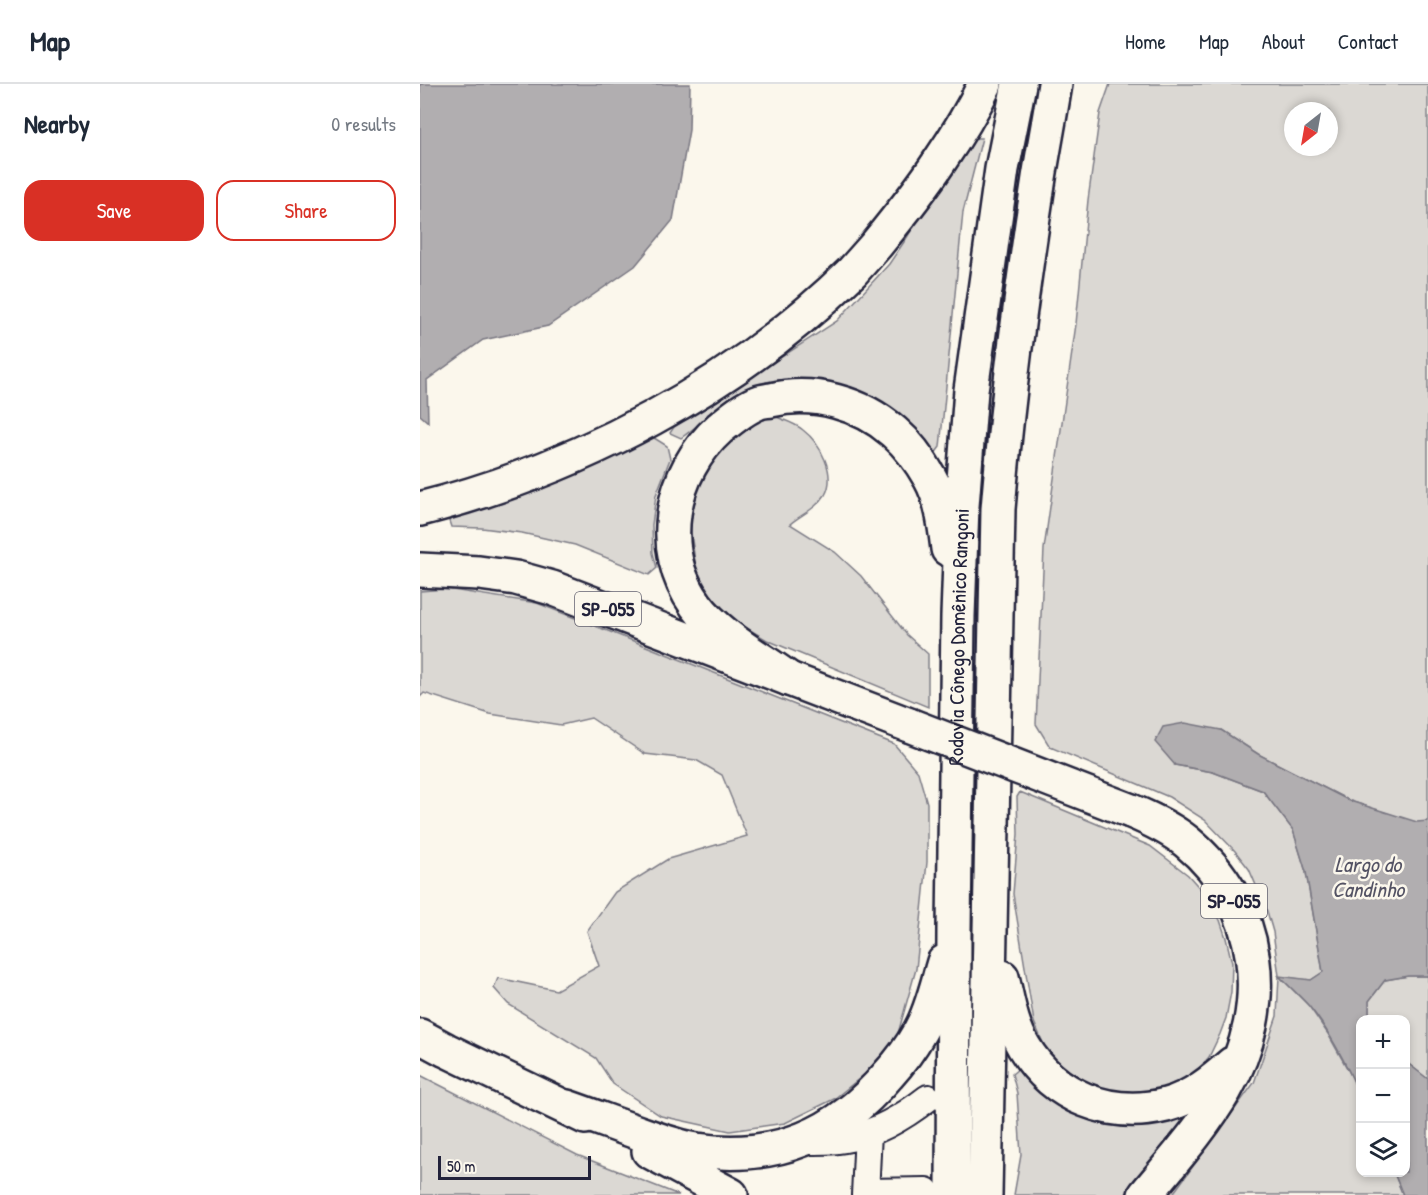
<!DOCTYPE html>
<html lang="en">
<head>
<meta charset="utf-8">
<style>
  body { margin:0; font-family:"Patrick Hand",sans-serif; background:#f6f6f7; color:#1f2937 }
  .controls { position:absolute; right:18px; bottom:18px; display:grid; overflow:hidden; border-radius:12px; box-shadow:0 3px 9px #0003 }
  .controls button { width:54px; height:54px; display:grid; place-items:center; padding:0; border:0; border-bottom:2px solid #e0e1e3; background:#fff; color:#1f2937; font:30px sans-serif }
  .compass { position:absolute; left:864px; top:18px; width:54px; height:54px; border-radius:50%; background:#fff; box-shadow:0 3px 9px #0003; rotate:211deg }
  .scale { position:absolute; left:18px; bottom:15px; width:153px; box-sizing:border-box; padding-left:6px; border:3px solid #22223b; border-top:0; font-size:16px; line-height:21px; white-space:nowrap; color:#22223b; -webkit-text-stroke:4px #fbf7ec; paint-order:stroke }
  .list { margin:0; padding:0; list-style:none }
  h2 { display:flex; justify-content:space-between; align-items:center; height:78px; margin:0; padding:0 24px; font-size:26px }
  h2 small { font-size:20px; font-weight:400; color:#747a83 }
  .actions { display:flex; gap:12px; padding:18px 24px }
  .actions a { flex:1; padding:14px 0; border:2px solid #d93025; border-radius:18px; text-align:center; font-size:21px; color:#d93025 }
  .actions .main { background:#d93025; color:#fff }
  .icon { flex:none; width:33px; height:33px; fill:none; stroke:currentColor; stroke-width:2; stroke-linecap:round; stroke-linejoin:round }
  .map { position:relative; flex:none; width:1008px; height:1111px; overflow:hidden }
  header { display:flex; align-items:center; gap:36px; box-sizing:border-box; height:84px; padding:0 30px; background:#fff; border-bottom:2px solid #e0e1e3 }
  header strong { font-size:28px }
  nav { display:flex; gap:33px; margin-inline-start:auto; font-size:21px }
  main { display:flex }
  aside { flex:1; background:#fff }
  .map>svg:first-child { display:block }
  .green { fill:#dbd8d3; stroke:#7e7d87; stroke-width:1.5; fill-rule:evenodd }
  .water { fill:#b1aeb0; stroke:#787681; stroke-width:1.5 }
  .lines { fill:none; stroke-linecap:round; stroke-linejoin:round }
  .minor-casing { stroke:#22223b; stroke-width:30 }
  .highway-casing { stroke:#22223b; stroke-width:38 }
  .minor { stroke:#fbf7ec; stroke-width:26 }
  .highway { stroke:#fbf7ec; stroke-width:33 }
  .highway-bridge-casing { stroke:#22223b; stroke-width:38; stroke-linecap:butt }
  .highway-bridge { stroke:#fbf7ec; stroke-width:33 }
  .labels { text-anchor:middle; stroke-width:5; stroke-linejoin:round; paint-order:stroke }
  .shield { fill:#fbf7ec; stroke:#636270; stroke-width:1.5 }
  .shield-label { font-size:20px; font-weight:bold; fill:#22223b }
  .street-label { font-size:21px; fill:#22223b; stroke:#fbf7ec }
  .water-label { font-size:22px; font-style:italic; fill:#545364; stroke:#fbf7ec }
</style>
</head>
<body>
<header>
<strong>Map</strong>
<nav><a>Home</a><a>Map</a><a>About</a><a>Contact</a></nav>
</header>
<main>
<aside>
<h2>Nearby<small>0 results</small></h2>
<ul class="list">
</ul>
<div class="actions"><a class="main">Save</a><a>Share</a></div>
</aside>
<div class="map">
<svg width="1008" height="1111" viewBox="0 0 1008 1111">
  <rect width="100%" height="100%" fill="#fbf7ec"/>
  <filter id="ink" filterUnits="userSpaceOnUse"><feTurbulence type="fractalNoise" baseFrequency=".0167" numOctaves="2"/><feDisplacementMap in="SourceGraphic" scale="12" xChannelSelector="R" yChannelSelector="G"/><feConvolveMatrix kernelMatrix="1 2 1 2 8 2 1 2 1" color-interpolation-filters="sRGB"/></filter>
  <g filter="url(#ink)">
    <path class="green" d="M690,0H1008V737L997,739L930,717L838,670L801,646L755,681L793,688L843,707L873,746L886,788L903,888L891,896L860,893L889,922L908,950L933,995L940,1012V1088L974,1089L983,1111H752L834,999L857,932L859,892L853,848L847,827L829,785L815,767L785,736L749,713L630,663L616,640L624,465L656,240L668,116L680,29ZM873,27H909V63H873Z
      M555,54H562L543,128L522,343L520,363L514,371L376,297C370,296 363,296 357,296C318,300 291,333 261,354L250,349L254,343L417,237L469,180L486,155L509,117Z
      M354,332C363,336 375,339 383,346C400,359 417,390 405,411C397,424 381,431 370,440L415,468L441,492L487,551L508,570V623L347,556L303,530L277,491L269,435L274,410L286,379L331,337Z
      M231,352L247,362L250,375L236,411L232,441L233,469L237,484L229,491L155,461L102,449L62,444L31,443L27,431Z
      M26,505L117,519L474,660L498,688L507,719V778L496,885L477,953L451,985L414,1015L365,1039L310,1047L241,1032L193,1000L176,974L88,920L74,904L78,894L136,906L179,882L167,847L195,808L248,775L327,752L302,691L276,676L225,670L171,634L141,641L70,630L4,609L0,613V507Z
      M600,708L730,762L768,791L784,809L800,836L806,854L812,879L811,908L806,934L800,950L789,973L774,990L762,998L720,1014L692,1009L667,999L644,983L627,968L614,938L593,810L598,750L597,713Z
      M988,892H1008V995L986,978V936L949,935V917L965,896Z
      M598,985L614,1002L644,1025L679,1035L769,1027L771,1032L705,1111H594L601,1071L597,1009L592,990Z
      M0,991L157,1071L259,1111H0Z"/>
    <path class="water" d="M0,0H270L269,46L253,136L215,182L128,242L63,256L7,296L8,338L0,331Z
      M765,639L801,646L838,670L930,717L997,738L1008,737V892H988L965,896L949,917V935L940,936V1012C927,981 910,948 889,922C880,912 869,902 859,892L891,896L903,888L886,788L873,746L843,707L793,688L755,681L735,658L743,643Z
      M986,978L1008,995V1111H983L974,1089L986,1088Z"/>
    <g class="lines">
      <g class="minor-casing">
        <path id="minor" d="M383,1057C399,1057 415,1058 430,1054C459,1048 485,1032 508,1014
          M446,1108L506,1107
          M445,1111L448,1048"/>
      </g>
      <g class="highway-casing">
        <g id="highway">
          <path d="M0,425C158,385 315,303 432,188C440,179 448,170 456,161C478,134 500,107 519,78C536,53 552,27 565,0"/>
          <path d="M0,486L59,489L96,494L132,504L489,641"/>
          <path d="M369,595C339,573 298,551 276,521C236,465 250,389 300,344C311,335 324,324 337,319C341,317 346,317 351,316C394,306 441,319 474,348C488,360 501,378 510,394C522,415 525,441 528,465"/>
          <path d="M711,727C730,735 750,744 767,758C842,820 854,922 805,1006C783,1044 753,1077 725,1111"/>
          <path d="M582,893C588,918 591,941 604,963C634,1013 690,1035 746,1021C772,1014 793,997 812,980"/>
          <path d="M0,952L26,966L165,1033"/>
          <path d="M147,1023C173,1032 199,1042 225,1051C242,1057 259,1063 277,1066C356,1077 417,1051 468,991C480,978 491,963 500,947C512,926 517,901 524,878"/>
          <path d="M229,1067L311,1111"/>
          <path id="s1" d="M533,1111L534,845L538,532L542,422L551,306L582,85L599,0"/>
          <path d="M565,1111L578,425C587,314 602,204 619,94C624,63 630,32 635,0"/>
        </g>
      </g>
      <use href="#minor" class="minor"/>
      <use href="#highway" class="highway"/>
      <g class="highway-bridge-casing">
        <path id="highway-bridge" d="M489,641L711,727"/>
      </g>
      <use href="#highway-bridge" class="highway-bridge"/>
    </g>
  </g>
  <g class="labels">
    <g class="shield">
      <rect x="155" y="508" width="66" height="34" rx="4.5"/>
      <rect x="781" y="800" width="66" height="34" rx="4.5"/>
    </g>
    <g class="shield-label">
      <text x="188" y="532">SP-055</text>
      <text x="814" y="824">SP-055</text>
    </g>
    <g class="street-label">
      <text dy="7" stroke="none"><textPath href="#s1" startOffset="558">Rodovia Cônego Domênico Rangoni</textPath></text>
    </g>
    <g class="water-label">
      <text x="948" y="788">Largo do<tspan x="948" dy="25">Candinho</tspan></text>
    </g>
  </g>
</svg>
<div class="controls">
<button>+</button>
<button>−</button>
<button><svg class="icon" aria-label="layers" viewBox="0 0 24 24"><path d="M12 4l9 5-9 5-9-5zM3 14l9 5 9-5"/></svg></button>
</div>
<svg class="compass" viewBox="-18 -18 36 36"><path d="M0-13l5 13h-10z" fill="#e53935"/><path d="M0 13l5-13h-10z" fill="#747a83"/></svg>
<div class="scale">50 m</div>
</div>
</main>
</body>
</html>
